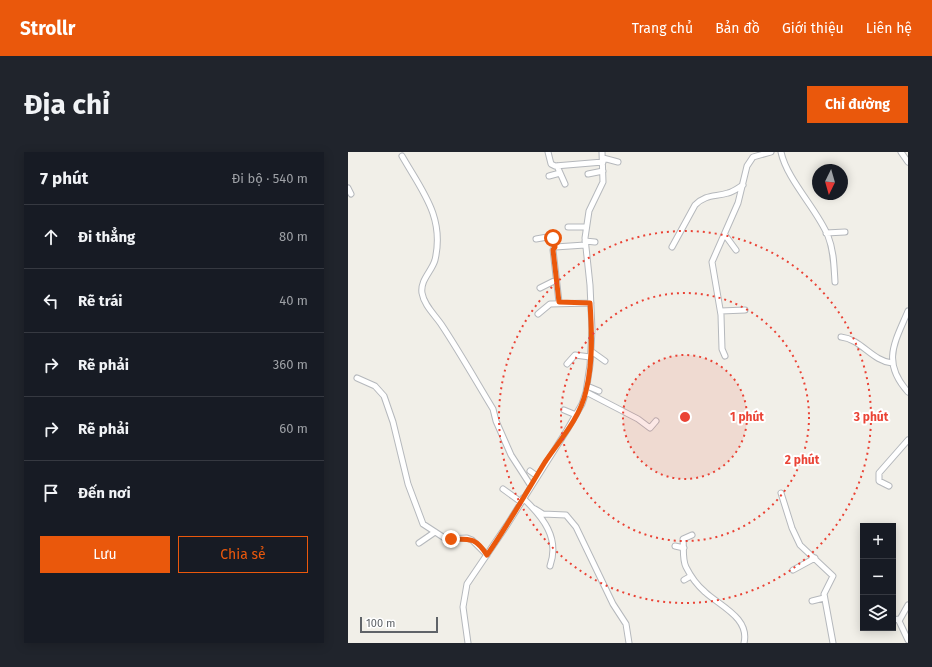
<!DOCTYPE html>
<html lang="vi">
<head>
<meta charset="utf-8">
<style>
  body { margin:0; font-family:"Fira Sans",sans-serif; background:#20242c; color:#f1f3f6 }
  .controls { position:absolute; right:12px; bottom:12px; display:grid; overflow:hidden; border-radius:0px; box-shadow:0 2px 10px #0003 }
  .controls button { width:36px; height:36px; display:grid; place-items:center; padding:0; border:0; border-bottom:1px solid #363941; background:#171b24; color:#f1f3f6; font:20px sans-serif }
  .compass { position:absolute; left:464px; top:12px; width:36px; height:36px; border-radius:50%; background:#171b24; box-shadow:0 2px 10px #0003; rotate:185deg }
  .scale { position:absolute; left:12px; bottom:10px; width:78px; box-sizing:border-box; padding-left:4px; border:2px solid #5f6368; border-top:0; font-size:11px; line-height:14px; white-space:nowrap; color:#5f6368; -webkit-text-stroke:3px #fff; paint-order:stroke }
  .stop { position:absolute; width:12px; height:12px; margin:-9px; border:3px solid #ea580c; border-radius:50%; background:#fff }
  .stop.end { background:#ea580c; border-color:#fff; box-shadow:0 1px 4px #0008 }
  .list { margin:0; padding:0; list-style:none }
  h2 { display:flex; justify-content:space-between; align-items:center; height:52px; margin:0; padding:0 16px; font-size:17px }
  h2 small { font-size:13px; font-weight:400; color:#9ea1a6 }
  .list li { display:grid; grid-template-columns:26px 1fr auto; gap:12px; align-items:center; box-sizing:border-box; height:64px; padding:0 16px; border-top:1px solid #363941 }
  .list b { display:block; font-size:15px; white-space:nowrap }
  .list em { font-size:13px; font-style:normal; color:#9ea1a6 }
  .actions { display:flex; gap:8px; padding:12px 16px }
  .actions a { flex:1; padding:9px 0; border:1px solid #ea580c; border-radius:0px; text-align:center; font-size:14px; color:#ea580c }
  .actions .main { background:#ea580c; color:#fff }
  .icon { flex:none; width:22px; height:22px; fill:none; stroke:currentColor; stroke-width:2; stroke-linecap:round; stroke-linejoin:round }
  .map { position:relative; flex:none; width:560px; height:491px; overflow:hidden; border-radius:0px }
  header { display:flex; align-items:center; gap:24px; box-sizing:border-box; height:56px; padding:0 20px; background:#ea580c; color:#fff }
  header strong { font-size:19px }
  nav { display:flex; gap:22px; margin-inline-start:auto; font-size:14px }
  .intro { display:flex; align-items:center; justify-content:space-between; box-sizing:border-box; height:96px; padding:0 24px }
  h1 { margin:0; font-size:28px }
  .button { padding:10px 18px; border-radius:0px; background:#ea580c; color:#fff; font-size:14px; font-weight:700 }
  main { display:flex; gap:24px; padding:0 24px }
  aside { flex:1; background:#171b24; border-radius:0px; box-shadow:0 2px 10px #0003 }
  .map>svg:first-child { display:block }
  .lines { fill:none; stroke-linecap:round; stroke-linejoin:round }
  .minor-casing { stroke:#b5b8bc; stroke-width:7 }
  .minor { stroke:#fff; stroke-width:5 }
  .route { stroke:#ea580c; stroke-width:5 }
  .ring { fill:none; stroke:#ea4335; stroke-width:2; stroke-dasharray:2 4 }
  .centre { fill:#ea4335; stroke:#fff; stroke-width:2 }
  .ring-label { font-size:12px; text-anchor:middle; font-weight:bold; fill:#ea4335; stroke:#fff; stroke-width:4; stroke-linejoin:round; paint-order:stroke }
</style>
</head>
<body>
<header>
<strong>Strollr</strong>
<nav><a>Trang chủ</a><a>Bản đồ</a><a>Giới thiệu</a><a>Liên hệ</a></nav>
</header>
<div class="intro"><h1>Địa chỉ</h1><a class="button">Chỉ đường</a></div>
<main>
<aside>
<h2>7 phút<small>Đi bộ · 540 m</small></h2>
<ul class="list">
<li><svg class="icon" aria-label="ahead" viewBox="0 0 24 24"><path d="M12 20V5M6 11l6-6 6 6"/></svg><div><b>Đi thẳng</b></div><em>80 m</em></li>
<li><svg class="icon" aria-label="left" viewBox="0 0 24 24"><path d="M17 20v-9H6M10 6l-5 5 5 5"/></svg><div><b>Rẽ trái</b></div><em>40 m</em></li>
<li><svg class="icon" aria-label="right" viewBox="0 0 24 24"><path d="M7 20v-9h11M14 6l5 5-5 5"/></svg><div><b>Rẽ phải</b></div><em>360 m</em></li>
<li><svg class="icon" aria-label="right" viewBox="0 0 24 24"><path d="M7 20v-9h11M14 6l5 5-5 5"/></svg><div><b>Rẽ phải</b></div><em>60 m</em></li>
<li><svg class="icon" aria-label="arrive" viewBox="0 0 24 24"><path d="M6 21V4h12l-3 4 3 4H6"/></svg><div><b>Đến nơi</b></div></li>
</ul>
<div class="actions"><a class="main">Lưu</a><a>Chia sẻ</a></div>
</aside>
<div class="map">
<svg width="560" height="491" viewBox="0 0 560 491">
  <rect width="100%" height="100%" fill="#f1efe8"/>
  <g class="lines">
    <g class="minor-casing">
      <path id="minor" d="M200,0L203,12L207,14L255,10
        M433,0C439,28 469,57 480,84C486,99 486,115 487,130
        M553,0L560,10
        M54,4C74,39 97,65 87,108C84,119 72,128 74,141C76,153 86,162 93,172C111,199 128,229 145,257L148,269L163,303L183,334
        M255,6L270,10
        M209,14L217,32
        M240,22L255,19
        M201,24L212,21
        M0,36L3,42
        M220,75H238
        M478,81L497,80
        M377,83L388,98
        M188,87L205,84L207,95L205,98L211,150
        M237,89L247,90
        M207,95L237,93
        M324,95L347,53C358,42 367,45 380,41C385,40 390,36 395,33
        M192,136L208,128
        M373,159L397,158
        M560,159C547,190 533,210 560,240
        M190,162L202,152L243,151
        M493,185C513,187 524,209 544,211
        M243,199L257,209
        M377,204L374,197L373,163L364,110L390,51L399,14L405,5L423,0
        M219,212L227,203L242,205
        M9,226L27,234L36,244L45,270L60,332L75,372L98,387L119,386L124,388L139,403
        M239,234L251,239
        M238,240L290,267L302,276L308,269
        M216,258L228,263
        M182,319L189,324
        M541,334L531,329V321L560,288
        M155,337L173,350
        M433,341L444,376L452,393L485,424L476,442L485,491
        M175,346C195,365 212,386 202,414
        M187,357L195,362L218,363L228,375L265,452L278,472L281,491
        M344,383L335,387C336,396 334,407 338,415C342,423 350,434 357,440C372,454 402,466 396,491
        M71,391L87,380
        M327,394L336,396
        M445,418L467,406
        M336,428L343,424
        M464,449L476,446
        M560,453L551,469L560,488
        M545,468L551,467
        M120,491L115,455L119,432L159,373L219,278L234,252L238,240L242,213L244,178L242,133L237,86L241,59L255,30L254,0"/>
    </g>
    <use href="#minor" class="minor"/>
  </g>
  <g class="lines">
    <path class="route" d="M103,387C122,387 127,385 139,403C160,373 178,341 197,310C212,288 232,266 238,239C245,211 244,180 242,151L211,150L205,98L207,95L205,86"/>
  </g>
  <circle cx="337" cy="265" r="62" fill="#ea4335" fill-opacity=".12"/>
  <g class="ring">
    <circle cx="337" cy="265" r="62"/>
    <circle cx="337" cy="265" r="124"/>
    <circle cx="337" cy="265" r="186"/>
  </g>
  <circle cx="337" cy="265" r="6" class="centre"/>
  <g class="ring-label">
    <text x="399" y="269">1 phút</text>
    <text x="523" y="269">3 phút</text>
    <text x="454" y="312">2 phút</text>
  </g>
</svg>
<div class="controls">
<button>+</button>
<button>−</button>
<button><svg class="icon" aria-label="layers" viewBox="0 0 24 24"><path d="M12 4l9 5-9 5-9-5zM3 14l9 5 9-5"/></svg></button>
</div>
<svg class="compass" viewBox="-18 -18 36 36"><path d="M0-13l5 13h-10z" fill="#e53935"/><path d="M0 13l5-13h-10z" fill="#9ea1a6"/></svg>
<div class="scale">100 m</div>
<div class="stop" style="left:205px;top:86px"></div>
<div class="stop end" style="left:103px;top:387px"></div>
</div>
</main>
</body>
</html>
